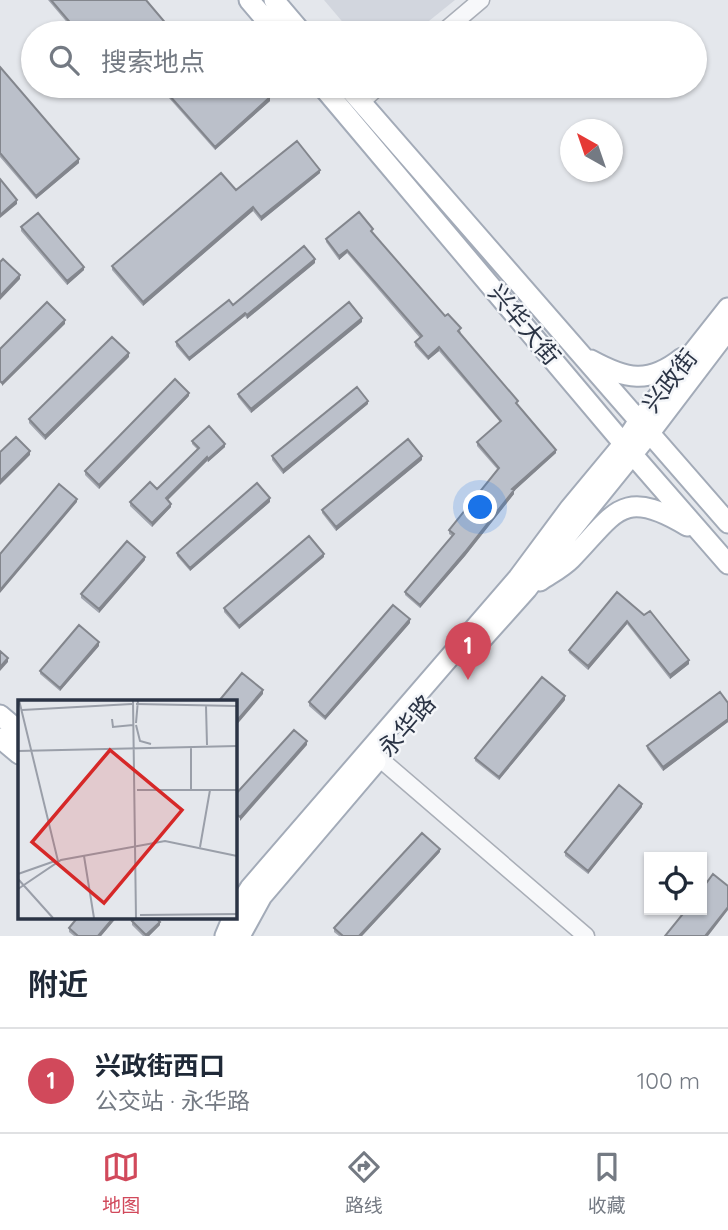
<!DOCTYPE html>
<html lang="zh">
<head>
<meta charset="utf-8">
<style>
  body { margin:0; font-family:Quicksand,"Noto Sans SC",sans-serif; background:#f2f2f3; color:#1f2937 }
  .controls { position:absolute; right:21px; bottom:21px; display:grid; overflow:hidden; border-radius:0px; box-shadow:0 2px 5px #0004 }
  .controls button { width:63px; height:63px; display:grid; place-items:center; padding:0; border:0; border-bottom:2px solid #e0e1e3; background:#fff; color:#1f2937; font:35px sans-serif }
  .compass { position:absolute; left:560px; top:119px; width:63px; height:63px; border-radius:50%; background:#fff; box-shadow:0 2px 5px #0004; rotate:320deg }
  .you { position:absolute; left:481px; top:508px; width:24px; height:24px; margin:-18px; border:5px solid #fff; border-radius:50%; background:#1a73e8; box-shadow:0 0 0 10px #1a73e833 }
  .badge { display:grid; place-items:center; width:46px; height:46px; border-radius:50%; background:#d1495b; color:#fff; font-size:23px; font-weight:700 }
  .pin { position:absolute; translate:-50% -58px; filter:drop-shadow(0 2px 4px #0008) }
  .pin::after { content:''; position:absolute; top:37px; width:24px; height:21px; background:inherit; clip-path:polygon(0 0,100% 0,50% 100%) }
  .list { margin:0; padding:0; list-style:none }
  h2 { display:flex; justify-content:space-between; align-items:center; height:91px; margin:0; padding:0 28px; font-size:30px }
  h2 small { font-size:23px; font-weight:400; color:#747a83 }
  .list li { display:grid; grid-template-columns:46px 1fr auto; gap:21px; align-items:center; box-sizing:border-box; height:105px; padding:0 28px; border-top:2px solid #e0e1e3 }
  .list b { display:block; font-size:26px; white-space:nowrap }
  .list p { margin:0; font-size:23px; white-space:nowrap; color:#747a83 }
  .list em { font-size:23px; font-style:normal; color:#747a83 }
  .icon { flex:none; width:38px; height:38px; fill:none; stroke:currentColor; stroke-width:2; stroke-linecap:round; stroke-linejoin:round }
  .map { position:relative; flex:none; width:728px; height:936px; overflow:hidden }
  .search { position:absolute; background:#fff; box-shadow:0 2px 5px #0004; left:21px; right:21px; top:21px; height:77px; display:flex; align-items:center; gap:18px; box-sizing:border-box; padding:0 24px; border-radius:38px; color:#747a83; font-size:26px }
  .sheet { height:196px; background:#fff }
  nav { display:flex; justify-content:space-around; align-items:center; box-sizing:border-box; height:98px; border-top:2px solid #e0e1e3; background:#fff; font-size:19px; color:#747a83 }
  nav a { display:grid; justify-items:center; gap:4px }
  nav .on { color:#d1495b }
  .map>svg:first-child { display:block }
  .built { fill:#d2d6de }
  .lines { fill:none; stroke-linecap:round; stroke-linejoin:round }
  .minor-casing { stroke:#a9aeb7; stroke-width:19 }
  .major-casing { stroke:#a3abb8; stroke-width:23 }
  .minor { stroke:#f7f8fa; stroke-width:16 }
  .major { stroke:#fff; stroke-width:19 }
  .wall { fill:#a1a5ae }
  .shaded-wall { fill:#83868d }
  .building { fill:#bbc0ca; stroke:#83868d; stroke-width:2 }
  .labels { text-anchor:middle; stroke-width:5; stroke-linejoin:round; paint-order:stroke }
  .street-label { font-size:24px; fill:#2b3445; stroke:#f4f6f9 }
  .inset-road { fill:none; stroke:#9a9fa9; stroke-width:2 }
  .view { fill:#d62828; fill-opacity:0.15; stroke:#d62828; stroke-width:3.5 }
  .inset-edge { fill:none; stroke:#2b3445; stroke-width:3.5 }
</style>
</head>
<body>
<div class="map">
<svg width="728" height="936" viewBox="0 0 728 936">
  <rect width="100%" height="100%" fill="#e4e7ec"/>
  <path class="built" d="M324,0H455L414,33H352Z"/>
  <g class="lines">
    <g class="minor-casing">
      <path id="minor" d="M442,33L481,0
        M361,102L379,86
        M379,758L586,936"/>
    </g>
    <g class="major-casing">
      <path id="major" d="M249,0L277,33
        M274,0L302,33
        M322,86L633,455L728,564
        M347,86L728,523
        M591,360C626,379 648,385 682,358
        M540,581C550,574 562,568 571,559C615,514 621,486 687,526
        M466,657L527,589L565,538L649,434L728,330
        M0,715L19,731
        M0,738L19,754
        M234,913L250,888L518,578L570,508L624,443L638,422L728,308
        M225,936L233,917
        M240,936L262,896L376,762"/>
    </g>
    <use href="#minor" class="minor"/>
    <use href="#major" class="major"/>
  </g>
  <path class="wall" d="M48,0H146L174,33H76Z
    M0,67L79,163L36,199L0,157Z
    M149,86H260L270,101L215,150L161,89L155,93Z
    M320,173L261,221L253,211L143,306L112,270V266L236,190Z
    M21,227L84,270L67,285L21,231Z
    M373,233L445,316L461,332L460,333L556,453L514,491V494L465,556L420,608L405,595V592L452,536L449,534V530L498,470L477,446V442L500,422L439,351L428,360L415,346V342L420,338L347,253L339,260L326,242V239Z
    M315,263L247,319L245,316L189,361L176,346V342L233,305Z
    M362,322L251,413L238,397V394Z
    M129,357L45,440L29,423V419Z
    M189,396L99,489L85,475V471Z
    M368,404L283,474L272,460V456Z
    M192,441L225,447L208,462L207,461L167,500L171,507L152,527L130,506V502L157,489L197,449L192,444Z
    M422,460L336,531L322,513V510Z
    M270,502L190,571L177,556V553Z
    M324,557L239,629L224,612V608Z
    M145,560L99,613L81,598V594Z
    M617,592L689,664L670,679L627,624L588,670L569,653V650Z
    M410,623L325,720L309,706V702Z
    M99,646L60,691L40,674V671Z
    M565,700L499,780L475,761V758Z
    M728,703V722L663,771L647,749V746Z
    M642,807L588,874L565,856V852Z
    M440,852L362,936H339L334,932V928Z
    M117,917L101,936H74L69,932V928Z
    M132,921L160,925L149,936H143L132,925Z"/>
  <path class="shaded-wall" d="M160,86L161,89L155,93V90Z
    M270,97V101L215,150V147Z
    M79,159V163L36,199V196Z
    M320,170V173L261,221V217Z
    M17,200V204L0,218V215Z
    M253,207V211L143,306V302Z
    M347,250V253L339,260V256Z
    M315,259V263L247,319V315Z
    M84,267V270L67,285V281Z
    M20,275V279L0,300V296Z
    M245,313V316L189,361V358Z
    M362,318V322L251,413V409Z
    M65,320V324L2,386V383Z
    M439,347V351L428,360V357Z
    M129,353V357L45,440V436Z
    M189,393V396L99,489V485Z
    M368,401V404L283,474V470Z
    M225,444V447L208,462V459Z
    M556,450V453L514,491V494L465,556L420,608V605L512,489Z
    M30,451V455L0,485V481Z
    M422,456V460L336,531V527Z
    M207,457V461L166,502V498Z
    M270,498V502L190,571V568Z
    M77,499V502L0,593V590Z
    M171,504V507L152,527V523Z
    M324,554V557L239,629V626Z
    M145,557V560L99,613V609Z
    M410,619V623L325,720V717Z
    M627,621V624L588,670V666Z
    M99,642V646L60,691V688Z
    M8,658V662L0,671V667Z
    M689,660V664L670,679V675Z
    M263,690V694L234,728V724Z
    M565,696V700L499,780V777Z
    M728,719V722L663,771V767Z
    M307,741V745L240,821V817Z
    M642,804V807L588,874V871Z
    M440,849V852L362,936H359Z
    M728,907V910L708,936H705Z
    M114,917H117L101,936H98Z
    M160,922V925L149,936H146Z"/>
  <path class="building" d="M51,0H146L174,33H79Z
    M0,67L79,159L36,196L0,153Z
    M152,86H160L155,90Z
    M161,86H260L270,97L215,147Z
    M297,141L320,170L261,217L253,207L143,302L112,266L221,173L236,190Z
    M0,179L17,200L0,215Z
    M359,212L373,229L371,231L445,316L448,314L461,328L458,331L518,401L516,403L556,450L512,489L514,490L465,552L420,605L405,592L454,534L449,530L499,468L477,442L501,421L439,347L428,357L415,342L422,336L347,250L339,256L326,239Z
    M38,213L84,267L67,281L21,227Z
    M304,246L315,259L247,315L245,313L189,358L176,342L229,300L233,305Z
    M3,259L20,275L0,296V262Z
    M47,302L65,320L2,383L0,381V349Z
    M349,302L362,318L251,409L238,394Z
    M112,337L129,353L45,436L29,419Z
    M175,379L189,393L99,485L85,471Z
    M357,387L368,401L283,470L272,456Z
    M209,426L225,444L208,459L207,457L166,498L171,504L152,523L130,502L150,482L157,489L199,448L192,441Z
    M16,437L30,451L0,481V452Z
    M408,439L422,456L336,527L322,510Z
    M257,483L270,498L190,568L177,553Z
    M59,484L77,499L0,590V554Z
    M309,536L324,554L239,626L224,608Z
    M127,541L145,557L99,609L81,594Z
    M617,592L644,615L650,611L689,660L670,675L627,621L588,666L569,650Z
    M393,605L410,619L325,717L309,702Z
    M79,625L99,642L60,688L40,671Z
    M0,651L8,658L0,667Z
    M242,673L263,690L234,724V702H218Z
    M542,677L565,696L499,777L475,758Z
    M720,692L728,703V719L663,767L647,746Z
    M294,730L307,741L240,817L236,814L234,815V796Z
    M619,785L642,804L588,871L565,852Z
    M422,833L440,849L359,936H343L334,928Z
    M713,874L728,886V907L705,936H665L686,910H702V889Z
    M78,917H114L98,936H78L69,928Z
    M137,917H155L160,922L146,935L132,921Z"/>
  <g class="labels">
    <g class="street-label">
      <text transform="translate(524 325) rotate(50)" y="8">兴华大街</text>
      <text transform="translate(670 381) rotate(-52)" y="8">兴政街</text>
      <text transform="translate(407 726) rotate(-49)" y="8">永华路</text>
    </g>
  </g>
  <g transform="translate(18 700)">
    <rect width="219" height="219" fill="#e4e7ec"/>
    <path class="inset-road" d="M1,0L40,161M115,0L118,218M118,4L219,6M188,6L189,45M4,10L114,4M94,19L95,27L115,25M118,23L120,0M118,25L122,41L133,44M0,51L219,46M119,90H219M173,90V47M182,147L192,90M66,156L76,218M0,174L37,161M0,179L35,218M0,189L43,160L147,141L219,156M122,215L219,214"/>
    <path class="view" d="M92,50L164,110L86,203L14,142Z"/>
    <rect width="219" height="219" class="inset-edge"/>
  </g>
</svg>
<div class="controls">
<button><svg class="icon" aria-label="locate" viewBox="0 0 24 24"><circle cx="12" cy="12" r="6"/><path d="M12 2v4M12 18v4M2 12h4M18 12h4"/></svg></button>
</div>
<svg class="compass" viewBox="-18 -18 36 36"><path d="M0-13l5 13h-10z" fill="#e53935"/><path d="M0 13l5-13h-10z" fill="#747a83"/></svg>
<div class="you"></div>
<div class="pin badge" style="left:468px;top:680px">1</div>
<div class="search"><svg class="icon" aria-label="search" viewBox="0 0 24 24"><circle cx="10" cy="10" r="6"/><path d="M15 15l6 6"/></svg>搜索地点</div>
</div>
<section class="sheet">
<h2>附近<small></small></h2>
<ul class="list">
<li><span class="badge">1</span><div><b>兴政街西口</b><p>公交站 · 永华路</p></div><em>100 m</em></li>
</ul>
</section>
<nav>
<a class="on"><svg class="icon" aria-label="map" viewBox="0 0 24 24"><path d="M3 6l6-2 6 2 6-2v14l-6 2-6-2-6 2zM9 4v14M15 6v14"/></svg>地图</a>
<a><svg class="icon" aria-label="directions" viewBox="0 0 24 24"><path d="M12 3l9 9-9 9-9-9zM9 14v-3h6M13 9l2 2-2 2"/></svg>路线</a>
<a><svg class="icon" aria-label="saved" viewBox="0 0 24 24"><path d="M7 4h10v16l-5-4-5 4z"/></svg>收藏</a>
</nav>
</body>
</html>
